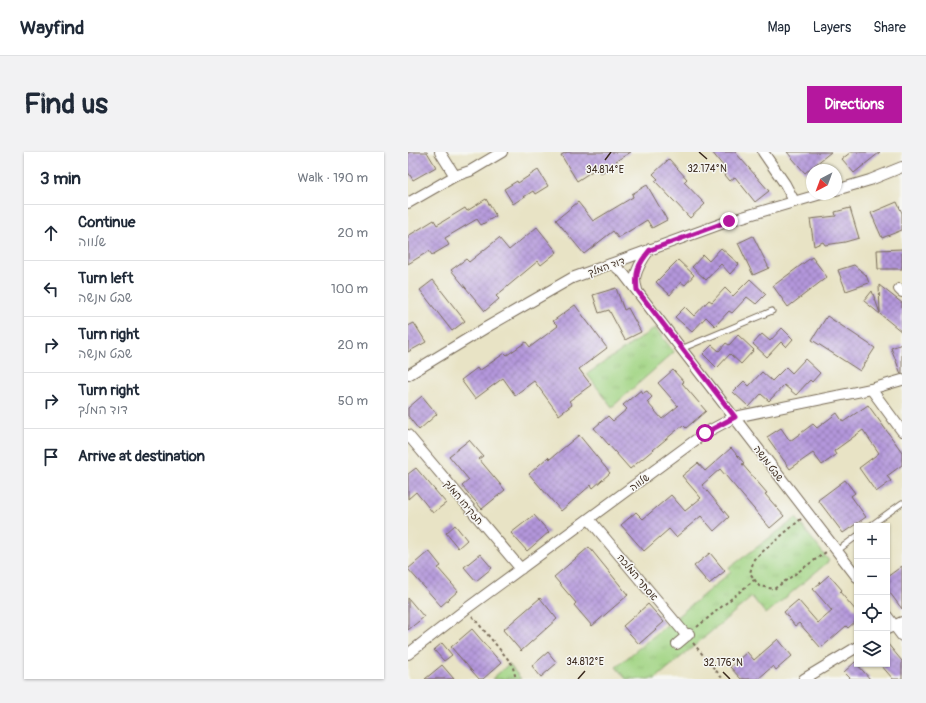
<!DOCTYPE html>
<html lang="en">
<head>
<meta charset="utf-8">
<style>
  body { margin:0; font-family:Pangolin,"Playpen Sans Hebrew",sans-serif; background:#f2f2f3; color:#1f2937 }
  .controls { position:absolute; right:12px; bottom:12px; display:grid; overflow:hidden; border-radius:0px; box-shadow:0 1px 3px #0004 }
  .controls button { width:36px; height:36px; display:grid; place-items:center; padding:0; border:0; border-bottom:1px solid #e0e1e3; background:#fff; color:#1f2937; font:20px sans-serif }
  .compass { position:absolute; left:398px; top:12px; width:36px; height:36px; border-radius:50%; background:#fff; box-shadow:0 1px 3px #0004; rotate:221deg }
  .stop { position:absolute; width:12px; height:12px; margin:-9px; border:3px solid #b5179e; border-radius:50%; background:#fff }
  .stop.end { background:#b5179e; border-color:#fff; box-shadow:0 1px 4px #0008 }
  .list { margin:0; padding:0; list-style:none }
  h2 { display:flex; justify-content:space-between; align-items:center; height:52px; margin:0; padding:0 16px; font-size:17px }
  h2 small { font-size:13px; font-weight:400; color:#747a83 }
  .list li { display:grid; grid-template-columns:26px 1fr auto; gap:12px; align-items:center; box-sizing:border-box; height:56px; padding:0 16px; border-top:1px solid #e0e1e3 }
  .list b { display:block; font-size:15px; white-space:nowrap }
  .list p { margin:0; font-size:13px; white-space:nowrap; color:#747a83 }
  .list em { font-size:13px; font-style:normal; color:#747a83 }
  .icon { flex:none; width:22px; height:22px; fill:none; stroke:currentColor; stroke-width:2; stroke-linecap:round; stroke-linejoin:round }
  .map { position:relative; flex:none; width:494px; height:527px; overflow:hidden; border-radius:0px }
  header { display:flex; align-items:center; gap:24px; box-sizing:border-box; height:56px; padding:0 20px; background:#fff; border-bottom:1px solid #e0e1e3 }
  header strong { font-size:19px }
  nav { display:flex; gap:22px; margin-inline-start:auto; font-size:14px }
  .intro { display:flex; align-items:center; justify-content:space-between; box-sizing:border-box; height:96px; padding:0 24px }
  h1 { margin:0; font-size:28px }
  .button { padding:10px 18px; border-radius:0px; background:#b5179e; color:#fff; font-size:14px; font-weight:700 }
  main { display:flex; gap:24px; padding:0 24px }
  aside { flex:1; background:#fff; border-radius:0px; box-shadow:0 1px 3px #0004 }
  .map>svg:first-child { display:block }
  .grass { fill:url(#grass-tufts); stroke:#6f8052 }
  .building { fill:url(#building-cross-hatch) }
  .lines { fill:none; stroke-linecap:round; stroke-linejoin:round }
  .service-casing { stroke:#786b58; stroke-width:7 }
  .minor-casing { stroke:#786b58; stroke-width:12 }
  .path { stroke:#786b58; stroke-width:2; stroke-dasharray:3 3; stroke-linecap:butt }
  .service { stroke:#fff; stroke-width:5 }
  .minor { stroke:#fff; stroke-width:10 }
  .route { stroke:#b5179e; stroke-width:5 }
  .ticks { fill:none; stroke:#3b2a1e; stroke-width:1.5 }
  .labels { text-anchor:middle; stroke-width:3; stroke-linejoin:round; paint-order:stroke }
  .street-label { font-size:10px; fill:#3b2a1e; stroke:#f6f6f2 }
  .ticks-label { font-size:10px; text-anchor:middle; fill:#3b2a1e; stroke:#f6f6f2; stroke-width:3; stroke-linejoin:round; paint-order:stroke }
</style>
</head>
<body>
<header>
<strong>Wayfind</strong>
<nav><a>Map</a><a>Layers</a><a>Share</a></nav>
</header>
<div class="intro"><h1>Find us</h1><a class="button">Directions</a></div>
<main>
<aside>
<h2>3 min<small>Walk · 190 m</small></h2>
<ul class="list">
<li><svg class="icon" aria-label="ahead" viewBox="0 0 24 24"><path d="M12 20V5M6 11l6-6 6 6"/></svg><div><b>Continue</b><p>שלווה</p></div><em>20 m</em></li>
<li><svg class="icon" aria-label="left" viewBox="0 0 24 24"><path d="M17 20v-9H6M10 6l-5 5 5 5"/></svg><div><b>Turn left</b><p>שבט מנשה</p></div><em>100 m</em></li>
<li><svg class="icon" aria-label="right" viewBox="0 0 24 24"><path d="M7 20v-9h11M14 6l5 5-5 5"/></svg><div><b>Turn right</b><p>שבט מנשה</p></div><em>20 m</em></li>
<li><svg class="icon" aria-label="right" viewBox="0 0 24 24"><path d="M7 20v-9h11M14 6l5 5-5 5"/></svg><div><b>Turn right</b><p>דוד המלך</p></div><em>50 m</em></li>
<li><svg class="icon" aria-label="arrive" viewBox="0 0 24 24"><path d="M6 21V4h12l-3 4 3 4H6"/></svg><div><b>Arrive at destination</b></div></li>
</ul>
</aside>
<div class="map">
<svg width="494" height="527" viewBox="0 0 494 527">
  <defs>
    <pattern id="grass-tufts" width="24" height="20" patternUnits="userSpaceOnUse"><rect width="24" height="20" fill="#a3d585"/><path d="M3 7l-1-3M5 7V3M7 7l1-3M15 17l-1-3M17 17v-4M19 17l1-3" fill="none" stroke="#8db772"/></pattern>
    <pattern id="building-cross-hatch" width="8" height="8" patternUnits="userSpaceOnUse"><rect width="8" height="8" fill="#b396db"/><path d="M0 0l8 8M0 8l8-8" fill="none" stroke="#937bb1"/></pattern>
  </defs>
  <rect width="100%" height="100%" fill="#f6f6f2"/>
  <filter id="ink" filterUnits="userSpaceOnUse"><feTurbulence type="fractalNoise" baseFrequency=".025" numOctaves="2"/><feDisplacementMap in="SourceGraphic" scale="8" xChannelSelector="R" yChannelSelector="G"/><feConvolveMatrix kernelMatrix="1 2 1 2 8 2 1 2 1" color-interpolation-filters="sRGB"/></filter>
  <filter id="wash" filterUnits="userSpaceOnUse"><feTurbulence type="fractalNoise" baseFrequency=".012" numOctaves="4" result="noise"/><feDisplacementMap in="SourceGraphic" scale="16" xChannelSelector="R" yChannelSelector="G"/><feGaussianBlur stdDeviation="0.9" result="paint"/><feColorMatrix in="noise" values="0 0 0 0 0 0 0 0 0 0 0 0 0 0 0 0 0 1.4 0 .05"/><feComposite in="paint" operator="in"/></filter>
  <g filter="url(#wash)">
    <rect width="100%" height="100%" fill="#e8e3c5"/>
    <path class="grass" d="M247,176L266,200L204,255L179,222Z
      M388,366L421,409L358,462L344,445L247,527H218L208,515L323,420L321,416Z
      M101,512L113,527H84Z"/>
    <g id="blocks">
      <path class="building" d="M0,0H19L28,15L5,28L0,20Z
        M159,0H223L208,9L210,11L193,21L189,16L169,29L153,3Z
        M304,0H327L361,39L347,50L327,25L322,29L312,17L315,14Z
        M379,0H423L397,21Z
        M443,0H472L446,21L434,7Z
        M261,7L279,27L276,30L297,52L282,66L247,29L250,27L245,22Z
        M130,18L140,34L127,42L125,39L105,52L96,37L109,29L110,31Z
        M239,33L259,68L244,76L239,68L210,86L205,79L176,102L148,68L170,50L185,69L225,45L224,42Z
        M78,47L88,64L73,73L69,67L37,86L41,93L24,103L21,99L0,112V84L26,68L29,73L57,56L59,59Z
        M489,50L494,61V78L474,86L463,61Z
        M442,56L451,86L437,90L417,93L415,90L406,94L402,67L428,64L427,60Z
        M129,75L149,100L133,113L130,109L88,144L91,147L77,159L43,118L58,107L61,110L91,86L101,98Z
        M345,84L361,116L345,123L330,91Z
        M313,96L331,112L322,122L313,112L298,128L284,115L295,103L301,109Z
        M494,97V117H470L469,98Z
        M404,105L419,125L380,155L365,134Z
        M270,108L286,123L277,133L273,130L262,143L248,130Z
        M446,113L458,123L461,131L438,139L430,118Z
        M342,127L358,142L348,152L339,145L324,161L321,159L307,174L298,165L284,180L267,165L277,155L286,164L301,148L304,150L317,136L325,144Z
        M25,128L57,169L44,179L12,138Z
        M471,133L494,151V180L456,149L464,139L472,161Z
        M208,136L216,158L220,156L233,180L217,188L201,158L191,161L185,143Z
        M167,153L199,196L171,217L183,233L161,249L164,253L151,263L126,229L107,243L95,226L67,247L53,228L69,216L71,219L97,201L99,203L118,190L122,195L150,174L145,169Z
        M419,164L467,196L452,219L404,188Z
        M6,171L18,190L0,200V174Z
        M374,176L385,187L378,195L373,190L359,205L345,192L354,182L362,189Z
        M330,183L346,198L333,212L322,202L309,216L295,202L304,193L311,199L318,191L321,193Z
        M494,192V222H493L483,196Z
        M397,207L412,221L404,230L402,228L388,243L376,233L361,249L353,242L341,255L325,240L336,229L341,234L354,220L364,229L378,215L384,221Z
        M265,218L276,230L274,231L298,259L278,276L275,273L222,317L186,276L200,264L205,269L219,257L215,253L233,238L235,241L239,239L244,245L239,250L254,267L270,254L250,231Z
        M14,244L29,262L11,278L0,264V256Z
        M460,253L494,300V313L479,324L483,329L468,340L451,316L471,301L455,278L426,299L428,303L414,313L405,301L382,317L359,285L373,276L382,289L405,272L409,276L429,261L435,270Z
        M171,283L202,321L185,336L183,333L153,359L121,322L140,305L142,307Z
        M61,288L75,304L71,307L97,338L74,357L54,334L61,328L41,304Z
        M323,296L336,311L334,312L359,341L357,342L376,364L362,376L312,317L294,333L321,365L306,379L293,364L268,385L261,377L236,399L213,373L228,360L235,367L263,343L277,359L293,346L274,324L290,311L297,319Z
        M8,316L38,351L25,361L8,340L0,347V322Z
        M437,328L447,341L443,344L458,365L435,381L410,348Z
        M126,363L141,380L119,399L103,381Z
        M47,373L59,388L50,396L38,381Z
        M181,395L220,443L184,474L166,453L168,451L146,425Z
        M21,399L33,414L30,416L50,439L33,454L0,417Z
        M302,401L317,419L301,432L286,414Z
        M72,402L84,416L68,429L56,415Z
        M494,414V457L479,437V425Z
        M421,423L434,438L432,440L449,460V468L440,476L438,474L413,496L391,471L387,474L376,460L390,448L410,471L424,459L405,437Z
        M0,446L16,465L0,478Z
        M132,446L149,467L113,499L95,478Z
        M240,452L256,470L231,492L215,474Z
        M64,477L93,511L75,527H71L43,495Z
        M370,487L384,504L368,518L365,514L350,527H333L322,515L339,500L346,508Z
        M34,491L44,503L36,509L26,498Z
        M479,491L494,509V527H485L472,512H479Z
        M140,500L149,511L133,525L124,514Z
        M447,510L449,512L462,527H443L436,520Z
        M34,513L46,527H17Z"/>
    </g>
  </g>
  <g filter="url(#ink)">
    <use href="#blocks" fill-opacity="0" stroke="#786b58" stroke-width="1"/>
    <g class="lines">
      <g class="service-casing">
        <path id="service" d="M273,197L364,159
          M462,374L494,351
          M429,399L449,384"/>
      </g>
      <g class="minor-casing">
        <path id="minor" d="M32,0L47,24
          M355,0L377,32L386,49
          M428,38L462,28L494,15
          M0,51L47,24L62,19L94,0
          M202,112L208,115L215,121L449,425
          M491,137L494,140
          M229,138C228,135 227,130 227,126C229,115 236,105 242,97
          M0,223L79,175L164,126L321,69L413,42
          M463,237L494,279
          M0,283L113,417
          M181,367L279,484
          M479,464L494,484
          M479,477L494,470
          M269,492L281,482
          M0,502L58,457L297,281L327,265L463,237L494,228
          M396,527L449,495"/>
      </g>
      <path class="path" d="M393,367L346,407L342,421L351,434L366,437L418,400
        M64,464L104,512L108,527
        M289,475L346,428
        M285,491L315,527"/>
      <use href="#service" class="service"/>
      <use href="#minor" class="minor"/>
    </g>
  </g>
  <g class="lines" filter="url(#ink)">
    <path class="route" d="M297,281L327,265L229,138C227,120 230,112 242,98L321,69"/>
  </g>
  <path class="ticks" d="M291,0L299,7M197,8L203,0M315,520L322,527M170,527L177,519"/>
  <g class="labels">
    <g class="street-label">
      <text transform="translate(198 114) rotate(-20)" y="4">דוד המלך</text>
      <text transform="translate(361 311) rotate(53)" y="4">שבט מנשה</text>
      <text transform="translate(231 330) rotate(-36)" y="4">שלווה</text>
      <text transform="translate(56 350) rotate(50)" y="4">חזקיהו המלך</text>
      <text transform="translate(230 425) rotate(50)" y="4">אסתר המלכה</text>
    </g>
  </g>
  <g class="ticks-label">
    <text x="299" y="20">32.174°N</text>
    <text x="197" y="21">34.814°E</text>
    <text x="177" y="513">34.812°E</text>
    <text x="315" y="514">32.176°N</text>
  </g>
</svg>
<div class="controls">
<button>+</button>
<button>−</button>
<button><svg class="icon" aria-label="locate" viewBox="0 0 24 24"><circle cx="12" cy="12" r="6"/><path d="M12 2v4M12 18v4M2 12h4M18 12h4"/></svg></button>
<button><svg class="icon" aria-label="layers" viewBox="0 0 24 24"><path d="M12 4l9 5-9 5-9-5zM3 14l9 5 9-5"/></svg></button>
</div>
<svg class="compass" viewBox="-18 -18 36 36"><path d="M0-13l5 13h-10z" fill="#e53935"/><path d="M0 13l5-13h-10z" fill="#747a83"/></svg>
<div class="stop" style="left:297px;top:281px"></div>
<div class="stop end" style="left:321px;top:69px"></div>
</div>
</main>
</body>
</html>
